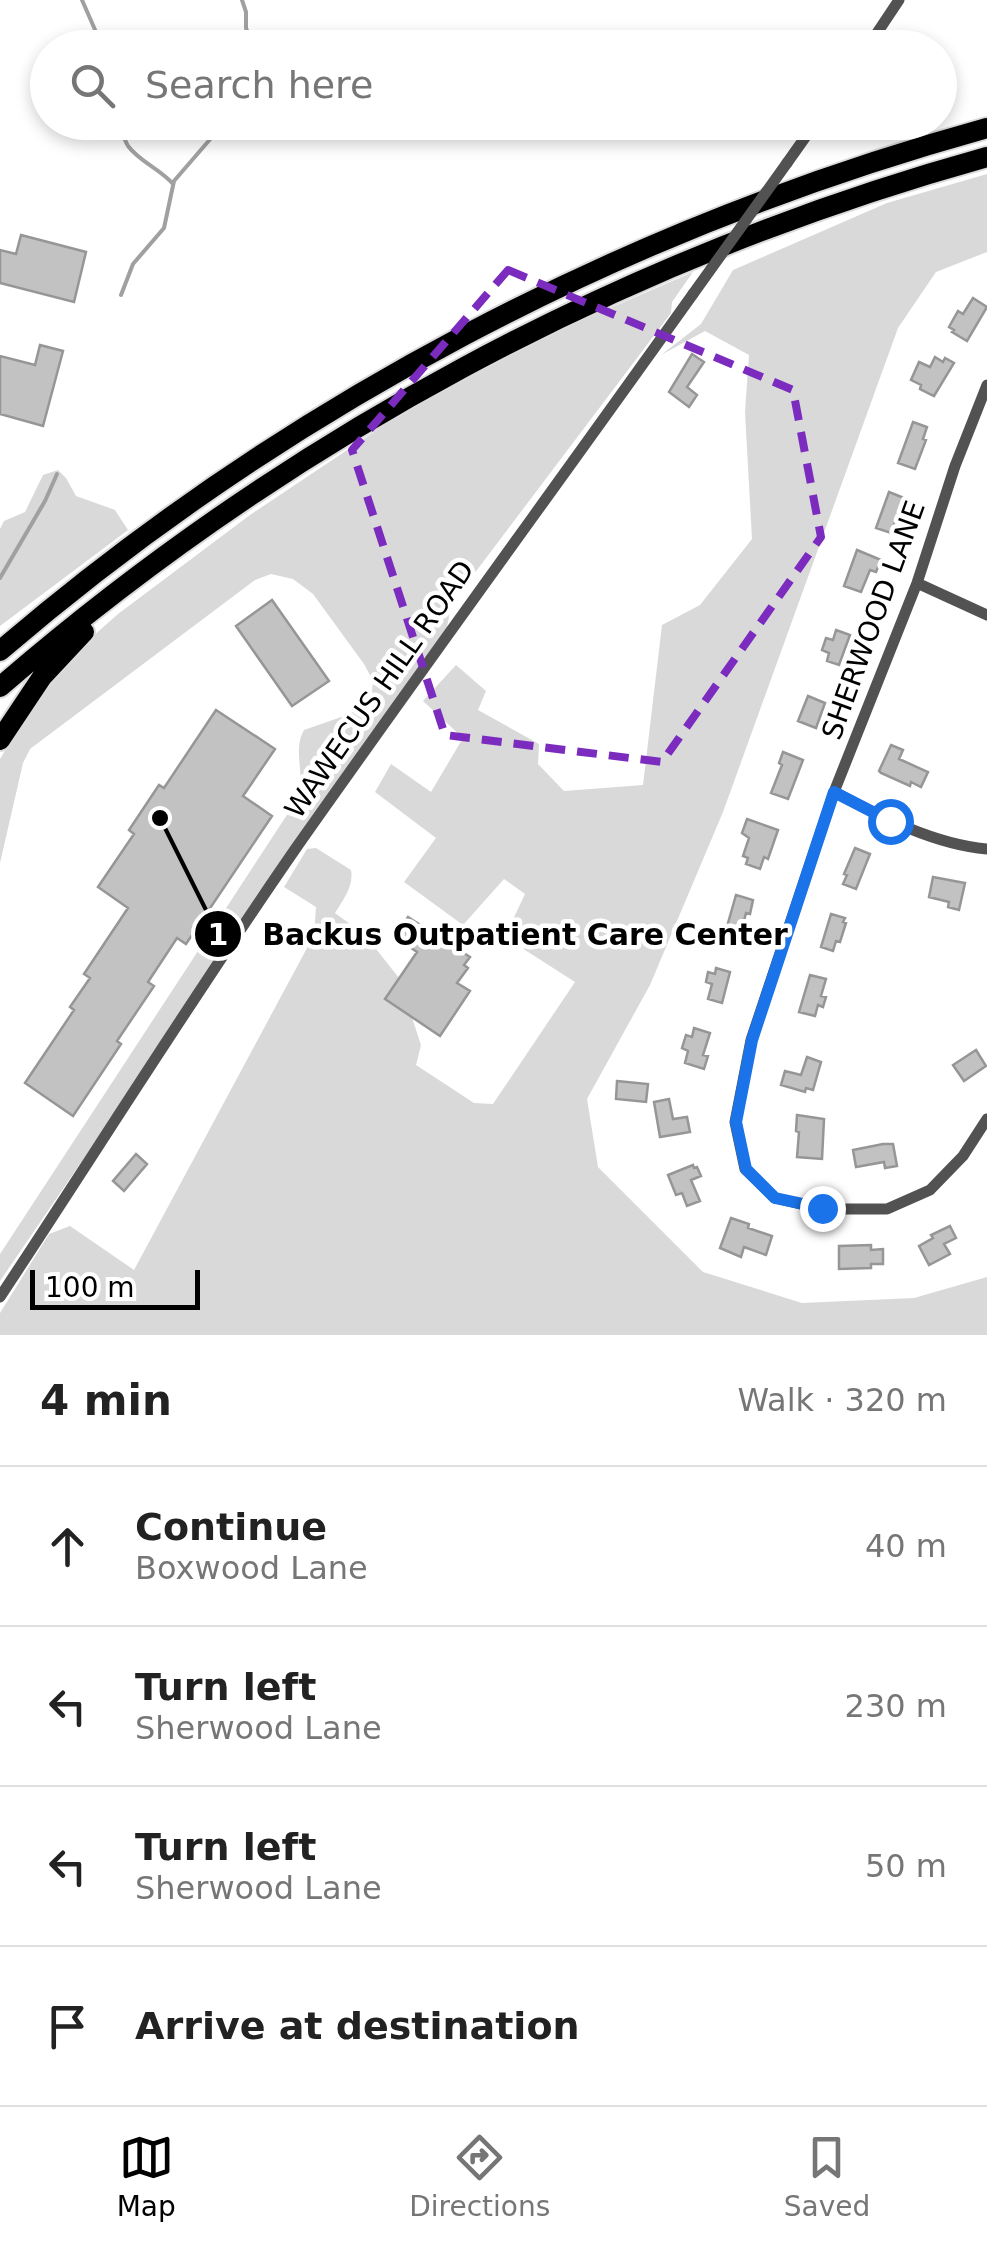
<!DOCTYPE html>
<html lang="en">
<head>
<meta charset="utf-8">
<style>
  body { margin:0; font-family:"DejaVu Sans",sans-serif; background:#f2f2f2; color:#222 }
  .scale { position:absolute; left:30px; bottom:25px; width:170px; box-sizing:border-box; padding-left:10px; border:5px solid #000; border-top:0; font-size:28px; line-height:35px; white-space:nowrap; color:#000; -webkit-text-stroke:8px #fff; paint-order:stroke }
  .stop { position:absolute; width:30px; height:30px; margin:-22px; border:8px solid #1a73e8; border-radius:50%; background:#fff }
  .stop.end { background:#1a73e8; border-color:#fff; box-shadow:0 2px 10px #0008 }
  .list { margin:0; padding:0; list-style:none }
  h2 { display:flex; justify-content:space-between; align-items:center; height:130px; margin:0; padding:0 40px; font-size:42px }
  h2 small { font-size:32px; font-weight:400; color:#767676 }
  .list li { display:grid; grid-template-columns:65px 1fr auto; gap:30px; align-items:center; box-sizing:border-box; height:160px; padding:0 40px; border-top:2px solid #e0e0e0 }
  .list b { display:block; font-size:38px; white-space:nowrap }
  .list p { margin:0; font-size:32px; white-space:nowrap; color:#767676 }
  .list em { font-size:32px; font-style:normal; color:#767676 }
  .icon { flex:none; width:55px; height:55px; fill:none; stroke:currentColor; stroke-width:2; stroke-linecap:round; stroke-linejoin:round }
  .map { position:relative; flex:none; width:987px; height:1335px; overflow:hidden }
  .search { position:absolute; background:#fff; box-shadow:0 5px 15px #0003; left:30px; right:30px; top:30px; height:110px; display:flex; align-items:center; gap:25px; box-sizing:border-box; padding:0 35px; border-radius:55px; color:#767676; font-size:38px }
  .sheet { height:770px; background:#fff }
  nav { display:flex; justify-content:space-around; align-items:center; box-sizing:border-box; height:140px; border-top:2px solid #e0e0e0; background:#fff; font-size:28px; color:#767676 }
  nav a { display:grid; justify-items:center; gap:5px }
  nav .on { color:#000 }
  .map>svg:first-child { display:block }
  .green { fill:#d9d9d9 }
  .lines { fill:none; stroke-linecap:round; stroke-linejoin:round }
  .stream { stroke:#a0a0a0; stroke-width:4 }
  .building { fill:#c2c2c2; stroke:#969696; stroke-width:2.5 }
  .highway-casing { stroke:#dbdbdb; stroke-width:24 }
  .street { stroke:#525252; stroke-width:11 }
  .highway { stroke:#000; stroke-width:20 }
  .street-bridge { stroke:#525252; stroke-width:11 }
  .route { stroke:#1a73e8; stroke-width:12 }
  .marked { fill:none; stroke:#7b2cbf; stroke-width:8; stroke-dasharray:20 12; stroke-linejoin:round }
  .labels { text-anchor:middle; stroke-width:9; stroke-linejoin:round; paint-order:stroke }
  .street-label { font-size:28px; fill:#000; stroke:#fff }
  .leader { fill:none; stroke:#000; stroke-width:4 }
  .callout-dot { fill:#000; stroke:#fff; stroke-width:4 }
  .mark-label { font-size:30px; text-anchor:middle; font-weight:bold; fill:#fff }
  .callout-label { font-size:30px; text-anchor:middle; font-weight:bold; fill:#000; stroke:#fff; stroke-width:9; stroke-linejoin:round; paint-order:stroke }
</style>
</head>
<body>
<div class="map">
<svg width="987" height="1335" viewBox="0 0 987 1335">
  <rect width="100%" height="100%" fill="#fff"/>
  <path class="green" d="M987,174V252L936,272L898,328L723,812L650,985L587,1099L598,1167L703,1272L802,1303L914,1298L987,1277V1335H0V1313L49,1234L70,1226L134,1270L314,935L316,907L284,887L307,849L316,848L351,870C354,886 343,900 335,913L365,935L399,978L421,1045L416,1065L474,1103L493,1104L575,982L525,950L509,928L525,894L504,879L463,925L404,882L436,838L375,792L391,764L431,792L463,738L423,701L456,665L486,691L478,710L539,744L538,764L564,791L643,785L662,625L700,605L752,539L745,412L749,355L705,331L661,355L701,324L733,270L887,203Z
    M693,272L672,302L671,313L477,570L453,596L447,627L0,1281V1254L298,798C306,775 292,751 304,730L350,714L365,703L372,692L373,681L364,664L313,594L293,579L271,574L255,580L30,749L23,763L0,863V759L27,715L56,677L82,646L118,614L250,515L398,416L548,335Z
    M58,470L66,478L76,496L115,510L128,530L0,626V529L4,521L25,512L43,475Z"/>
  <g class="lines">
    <path class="stream" d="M82,0L103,48
      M242,0L246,12V28L253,48
      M119,122C122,130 124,140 128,146C140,162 160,169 173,184
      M121,295L133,264L164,228L174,181L225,122
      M0,578L45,501L57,474"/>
  </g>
  <path class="building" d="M21,235L86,252L74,302L0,283V250L16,254Z
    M973,298L987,307L967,341L952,332L954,330L949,327L958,311L963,314Z
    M40,345L63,351L43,426L0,414V356L35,365Z
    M692,354L704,362L687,387L697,395L689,407L669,392Z
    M935,357L943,362L945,358L954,363L934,396L920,389L921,385L911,380L919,362L930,367Z
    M913,422L927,427L923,439L926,440L915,469L898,463Z
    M889,492L904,498L891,533L876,528Z
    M857,550L881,560L876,572L870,570L861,592L844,586Z
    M272,600L329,681L292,706L236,626Z
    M836,630L850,635L839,665L827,661L829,653L822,650L826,638L833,640Z
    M808,696L825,703L816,728L798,721Z
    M216,710L275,749L243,796L272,816L186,944L177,938L148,982L154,986L117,1041L121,1044L73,1116L25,1083L74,1010L70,1007L90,978L84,974L128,908L98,887L134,834L129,830L159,785L164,788Z
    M891,745L903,750L899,759L928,772L921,787L911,782L910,786L881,773L879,771Z
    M783,752L803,760L788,799L771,793L782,765L779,763Z
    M747,819L778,830L768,859L764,857L760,869L746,864L748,858L743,856L749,838L742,833Z
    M855,848L870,854L856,889L843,884L847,875L844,874Z
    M933,877L965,883L959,910L948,907L949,902L929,897Z
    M736,895L753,900L750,914L746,913L739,941L724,937Z
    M831,914L845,918L843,922L846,923L840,942L836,941L833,951L821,947Z
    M408,917L470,957L464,965L468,968L457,983L470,991L440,1036L385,999L417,952L395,937Z
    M716,968L730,972L722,1003L708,999L712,984L706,982L708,972L715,974Z
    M810,975L826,979L821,996L826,997L823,1007L818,1005L815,1016L799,1012Z
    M694,1028L710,1033L703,1055L708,1056L704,1069L685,1063L688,1051L682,1048L686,1035L692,1037Z
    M976,1050L986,1066L964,1081L953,1065Z
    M807,1057L821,1062L813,1090L806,1088L805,1092L781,1085L785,1071L801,1075Z
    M617,1081L648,1084L646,1102L616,1099Z
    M669,1099L673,1119L687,1117L690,1132L660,1137L654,1102Z
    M797,1115L824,1119L822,1159L797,1157L799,1132L796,1131Z
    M883,1144H893L897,1166L885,1168L884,1162L856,1167L853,1150Z
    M136,1154L147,1164L124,1191L113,1181Z
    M693,1165L694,1168L697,1167L701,1176L691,1180L700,1201L687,1206L682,1193L676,1195L668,1175Z
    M731,1218L749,1224L748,1228L772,1236L766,1255L744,1247L741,1257L720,1248Z
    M950,1226L956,1238L944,1244L950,1254L929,1265L919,1246L933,1238L931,1235Z
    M871,1245V1250L883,1249V1264H871V1268L839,1269V1246Z"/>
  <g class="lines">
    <g class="highway-casing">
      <path id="highway" d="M0,651C285,406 625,228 987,128
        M0,687C285,440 623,258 987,157
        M0,740L42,677L84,632"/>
    </g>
    <path class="street" d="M867,48L899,0
      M787,163L816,122
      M987,385L955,466L917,583L834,792L751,1040L735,1122L745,1169L775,1198L822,1209H887L930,1190L963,1156L987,1119
      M917,583L987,615
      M834,792C882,817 933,844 987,849
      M0,1297C99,1147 194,995 296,848C427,662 561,479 693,294"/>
    <use href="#highway" class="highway"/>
    <path class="street-bridge" d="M693,294L787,163"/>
  </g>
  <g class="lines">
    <path class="route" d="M822,1208L775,1198L746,1169L736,1122L752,1040L834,792L890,821"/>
  </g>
  <path class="marked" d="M508,270L793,390L821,537L662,762L445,735L352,450Z"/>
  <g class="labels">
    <g class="street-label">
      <text transform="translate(873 620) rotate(-70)" y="10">SHERWOOD LANE</text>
      <text transform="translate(379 689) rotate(-55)" y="10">WAWECUS HILL ROAD</text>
    </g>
  </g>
  <path class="leader" d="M160 818L218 934"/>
  <g class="callout-dot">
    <circle cx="160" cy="818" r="10"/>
    <circle cx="218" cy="934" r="25"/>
  </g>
  <g class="mark-label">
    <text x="218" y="945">1</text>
  </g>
  <g class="callout-label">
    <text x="525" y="945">Backus Outpatient Care Center</text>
  </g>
</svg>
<div class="scale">100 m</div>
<div class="stop" style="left:890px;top:821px"></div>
<div class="stop end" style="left:822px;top:1208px"></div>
<div class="search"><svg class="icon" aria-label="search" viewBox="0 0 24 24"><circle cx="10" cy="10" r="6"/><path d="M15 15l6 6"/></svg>Search here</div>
</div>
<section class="sheet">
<h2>4 min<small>Walk · 320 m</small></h2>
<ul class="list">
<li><svg class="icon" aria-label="ahead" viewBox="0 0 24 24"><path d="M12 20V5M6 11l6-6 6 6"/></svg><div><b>Continue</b><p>Boxwood Lane</p></div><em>40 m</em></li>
<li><svg class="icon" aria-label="left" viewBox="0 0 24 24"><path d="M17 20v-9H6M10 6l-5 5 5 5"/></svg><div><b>Turn left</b><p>Sherwood Lane</p></div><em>230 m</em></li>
<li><svg class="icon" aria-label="left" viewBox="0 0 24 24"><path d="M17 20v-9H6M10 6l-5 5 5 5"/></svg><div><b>Turn left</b><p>Sherwood Lane</p></div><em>50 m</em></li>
<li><svg class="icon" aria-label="arrive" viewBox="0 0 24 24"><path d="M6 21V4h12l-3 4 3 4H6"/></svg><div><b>Arrive at destination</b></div></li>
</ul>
</section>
<nav>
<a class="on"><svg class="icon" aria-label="map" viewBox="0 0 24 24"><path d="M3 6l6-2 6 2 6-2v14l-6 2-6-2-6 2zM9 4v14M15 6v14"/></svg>Map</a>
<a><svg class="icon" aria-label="directions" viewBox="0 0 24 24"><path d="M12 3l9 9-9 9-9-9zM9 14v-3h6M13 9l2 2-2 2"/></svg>Directions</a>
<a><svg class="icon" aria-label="saved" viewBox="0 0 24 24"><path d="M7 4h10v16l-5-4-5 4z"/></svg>Saved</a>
</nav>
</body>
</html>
